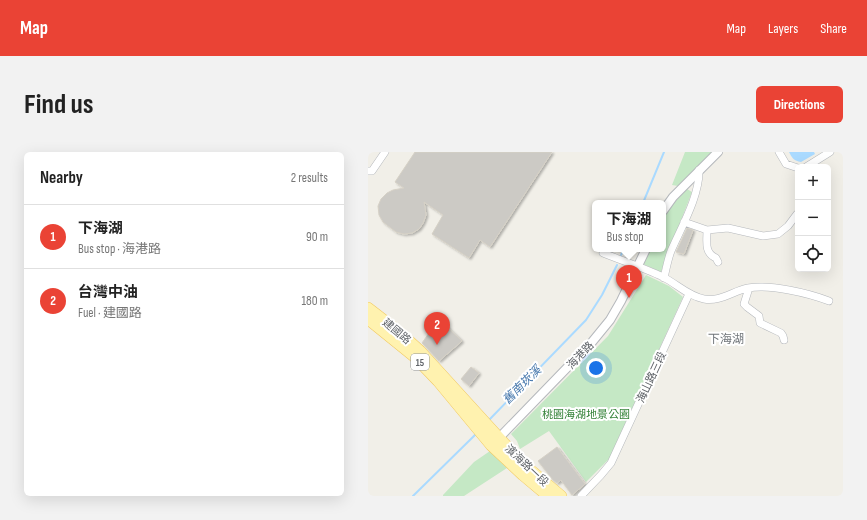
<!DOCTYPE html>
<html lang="en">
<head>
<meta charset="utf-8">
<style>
  body { margin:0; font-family:"Sofia Sans Condensed","Noto Sans TC",sans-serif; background:#f2f2f2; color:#222 }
  .controls { position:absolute; right:12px; top:12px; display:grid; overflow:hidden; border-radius:6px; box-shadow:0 4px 16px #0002 }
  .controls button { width:36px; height:36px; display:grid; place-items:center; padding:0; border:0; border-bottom:1px solid #e0e0e0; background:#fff; color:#222; font:20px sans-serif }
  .you { position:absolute; left:228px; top:216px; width:14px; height:14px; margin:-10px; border:3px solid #fff; border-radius:50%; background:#1a73e8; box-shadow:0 0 0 6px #1a73e833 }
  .badge { display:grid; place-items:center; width:26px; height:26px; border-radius:50%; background:#ea4335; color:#fff; font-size:13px; font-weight:700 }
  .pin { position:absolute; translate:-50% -33px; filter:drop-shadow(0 1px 2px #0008) }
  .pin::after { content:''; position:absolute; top:21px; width:14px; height:12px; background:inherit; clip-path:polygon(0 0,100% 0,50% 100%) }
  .popup { position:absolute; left:224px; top:48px; width:74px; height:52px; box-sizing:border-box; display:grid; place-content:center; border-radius:6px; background:#fff; filter:drop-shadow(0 1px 3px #0005); font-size:13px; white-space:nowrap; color:#767676 }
  .popup b { font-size:15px; color:#222 }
  .popup::after { content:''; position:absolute; left:50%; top:100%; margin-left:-8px; border:8px solid transparent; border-top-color:#fff }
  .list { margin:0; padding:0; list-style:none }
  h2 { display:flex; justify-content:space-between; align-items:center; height:52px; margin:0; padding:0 16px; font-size:17px }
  h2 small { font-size:13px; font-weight:400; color:#767676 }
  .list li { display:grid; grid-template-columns:26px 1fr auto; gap:12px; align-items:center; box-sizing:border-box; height:64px; padding:0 16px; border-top:1px solid #e0e0e0 }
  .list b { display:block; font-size:15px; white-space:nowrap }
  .list p { margin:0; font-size:13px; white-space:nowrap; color:#767676 }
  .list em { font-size:13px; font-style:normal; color:#767676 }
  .icon { flex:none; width:22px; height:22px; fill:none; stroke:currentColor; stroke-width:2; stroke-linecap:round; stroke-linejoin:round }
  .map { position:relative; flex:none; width:475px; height:344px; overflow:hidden; border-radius:6px }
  header { display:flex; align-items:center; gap:24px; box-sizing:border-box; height:56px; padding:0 20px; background:#ea4335; color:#fff }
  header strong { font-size:19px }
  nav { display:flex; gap:22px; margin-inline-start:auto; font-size:14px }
  .intro { display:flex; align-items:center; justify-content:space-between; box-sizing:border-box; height:96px; padding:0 24px }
  h1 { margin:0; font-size:28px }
  .button { padding:10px 18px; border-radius:6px; background:#ea4335; color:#fff; font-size:14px; font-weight:700 }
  main { display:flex; gap:24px; padding:0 24px }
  aside { flex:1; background:#fff; border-radius:6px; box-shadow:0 4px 16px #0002 }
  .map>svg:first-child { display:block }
  .green { fill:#c5e8c5 }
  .water { fill:#aadaff }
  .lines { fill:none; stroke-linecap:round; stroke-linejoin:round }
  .stream { stroke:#aadaff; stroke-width:2 }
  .building { fill:#cccac5; stroke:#d6d1c6; filter:url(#shadow) }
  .minor-casing { stroke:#b5b8bc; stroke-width:8 }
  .tertiary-casing { stroke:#b5b8bc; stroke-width:10 }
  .primary-casing { stroke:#f2c960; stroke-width:12 }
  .minor { stroke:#fff; stroke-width:7 }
  .tertiary { stroke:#fff; stroke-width:8 }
  .primary { stroke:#fff2af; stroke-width:11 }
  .labels { text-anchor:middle; stroke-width:4; stroke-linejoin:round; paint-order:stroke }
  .shield { fill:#fff; stroke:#8f9295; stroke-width:1 }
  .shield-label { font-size:10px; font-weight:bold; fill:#5f6368 }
  .street-label { font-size:11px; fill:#5f6368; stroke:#fff }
  .park-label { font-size:11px; fill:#348238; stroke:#fff }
  .neighbourhood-label { font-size:12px; fill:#70757a; stroke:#fff }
  .water-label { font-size:12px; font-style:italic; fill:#4174aa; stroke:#fff }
</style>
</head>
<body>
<header>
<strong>Map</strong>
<nav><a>Map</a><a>Layers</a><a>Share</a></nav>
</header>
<div class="intro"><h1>Find us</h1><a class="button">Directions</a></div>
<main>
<aside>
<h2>Nearby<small>2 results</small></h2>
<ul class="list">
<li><span class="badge">1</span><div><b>下海湖</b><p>Bus stop · 海港路</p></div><em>90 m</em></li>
<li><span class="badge">2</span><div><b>台灣中油</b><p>Fuel · 建國路</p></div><em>180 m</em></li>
</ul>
</aside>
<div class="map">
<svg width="475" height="344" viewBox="0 0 475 344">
  <defs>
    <filter id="shadow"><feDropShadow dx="2" dy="1.5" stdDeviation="1" flood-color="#0004"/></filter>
  </defs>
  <rect width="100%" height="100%" fill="#f1efe8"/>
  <path class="green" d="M317,0H344L310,34L304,33Z
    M319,37L324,40L293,120L275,112L281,97H295V65L297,60Z
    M278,123L301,134L315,145L241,307L218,330L181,279L152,297L149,289L143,282L240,184Z
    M122,299L139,316L96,344H75V343L106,310Z"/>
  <path class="water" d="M421,0H446L447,2L433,10C426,9 424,6 421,0Z"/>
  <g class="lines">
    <path class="stream" d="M275,51L296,0
      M253,103L256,97
      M121,268L218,168L234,143L249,113
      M45,344L108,282"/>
  </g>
  <path class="building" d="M47,0H184L122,95L112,88L101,106L64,82L75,63L56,50L58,63L55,71L51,77L44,81L36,82L28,80L15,70L11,63L10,54L13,47L19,41L25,38L36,36L27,30Z
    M319,76L325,78L316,102L308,100Z
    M75,171L94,189L71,209L54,191L61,181Z
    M103,215L111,221L101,234L93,227Z
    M189,295L217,332L204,343L193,328L189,331L185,328L170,309Z"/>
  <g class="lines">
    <g class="minor-casing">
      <path id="minor" d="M411,0L418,12L430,16
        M438,15L462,0
        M0,19H4L17,0
        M316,70L339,78L360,76L395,84L410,82L420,74L429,62
        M339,78C339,89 336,101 348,106L350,110
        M235,101C255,109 276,116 295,125C309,132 320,144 336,147C352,150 365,139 380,136C402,132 440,141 461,149
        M296,126C298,117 300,107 303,99C313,76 332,43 331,18
        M381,136L376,152L379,155L391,164L392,171L413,181L415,184L416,188
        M213,344L233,323L243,311L321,142"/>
    </g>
    <g class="tertiary-casing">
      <path id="tertiary" d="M295,59L305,45L350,0
        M128,289L224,190L242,168L253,149L278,97"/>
    </g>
    <g class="primary-casing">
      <path id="primary" d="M0,156L31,180L52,199L154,311L193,344
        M0,167L47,205L70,229L123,293L155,323L180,344"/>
    </g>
    <use href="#minor" class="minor"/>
    <use href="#tertiary" class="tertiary"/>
    <use href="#primary" class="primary"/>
  </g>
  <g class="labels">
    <rect class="shield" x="43" y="202" width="18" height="16" rx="3"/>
    <g class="shield-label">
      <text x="52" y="214">15</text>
    </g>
    <g class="street-label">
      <text transform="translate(29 179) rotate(40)" y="4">建國路</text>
      <text transform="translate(212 203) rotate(-46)" y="4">海港路</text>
      <text transform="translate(283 225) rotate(-65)" y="4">海山路三段</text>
      <text transform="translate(159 313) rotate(43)" y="4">濱海路一段</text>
    </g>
    <g class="park-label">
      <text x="218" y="266">桃園海湖地景公園</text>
    </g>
    <g class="neighbourhood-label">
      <text x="358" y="191">下海湖</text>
    </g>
    <g class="water-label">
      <text transform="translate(154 233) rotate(-45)" y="4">舊南崁溪</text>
    </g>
  </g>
</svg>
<div class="controls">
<button>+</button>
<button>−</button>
<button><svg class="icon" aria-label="locate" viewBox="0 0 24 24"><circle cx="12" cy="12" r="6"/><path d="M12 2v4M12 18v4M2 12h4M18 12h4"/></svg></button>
</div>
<div class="you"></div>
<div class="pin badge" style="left:261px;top:146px">1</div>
<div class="popup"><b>下海湖</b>Bus stop</div>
<div class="pin badge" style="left:69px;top:193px">2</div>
</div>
</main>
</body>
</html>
